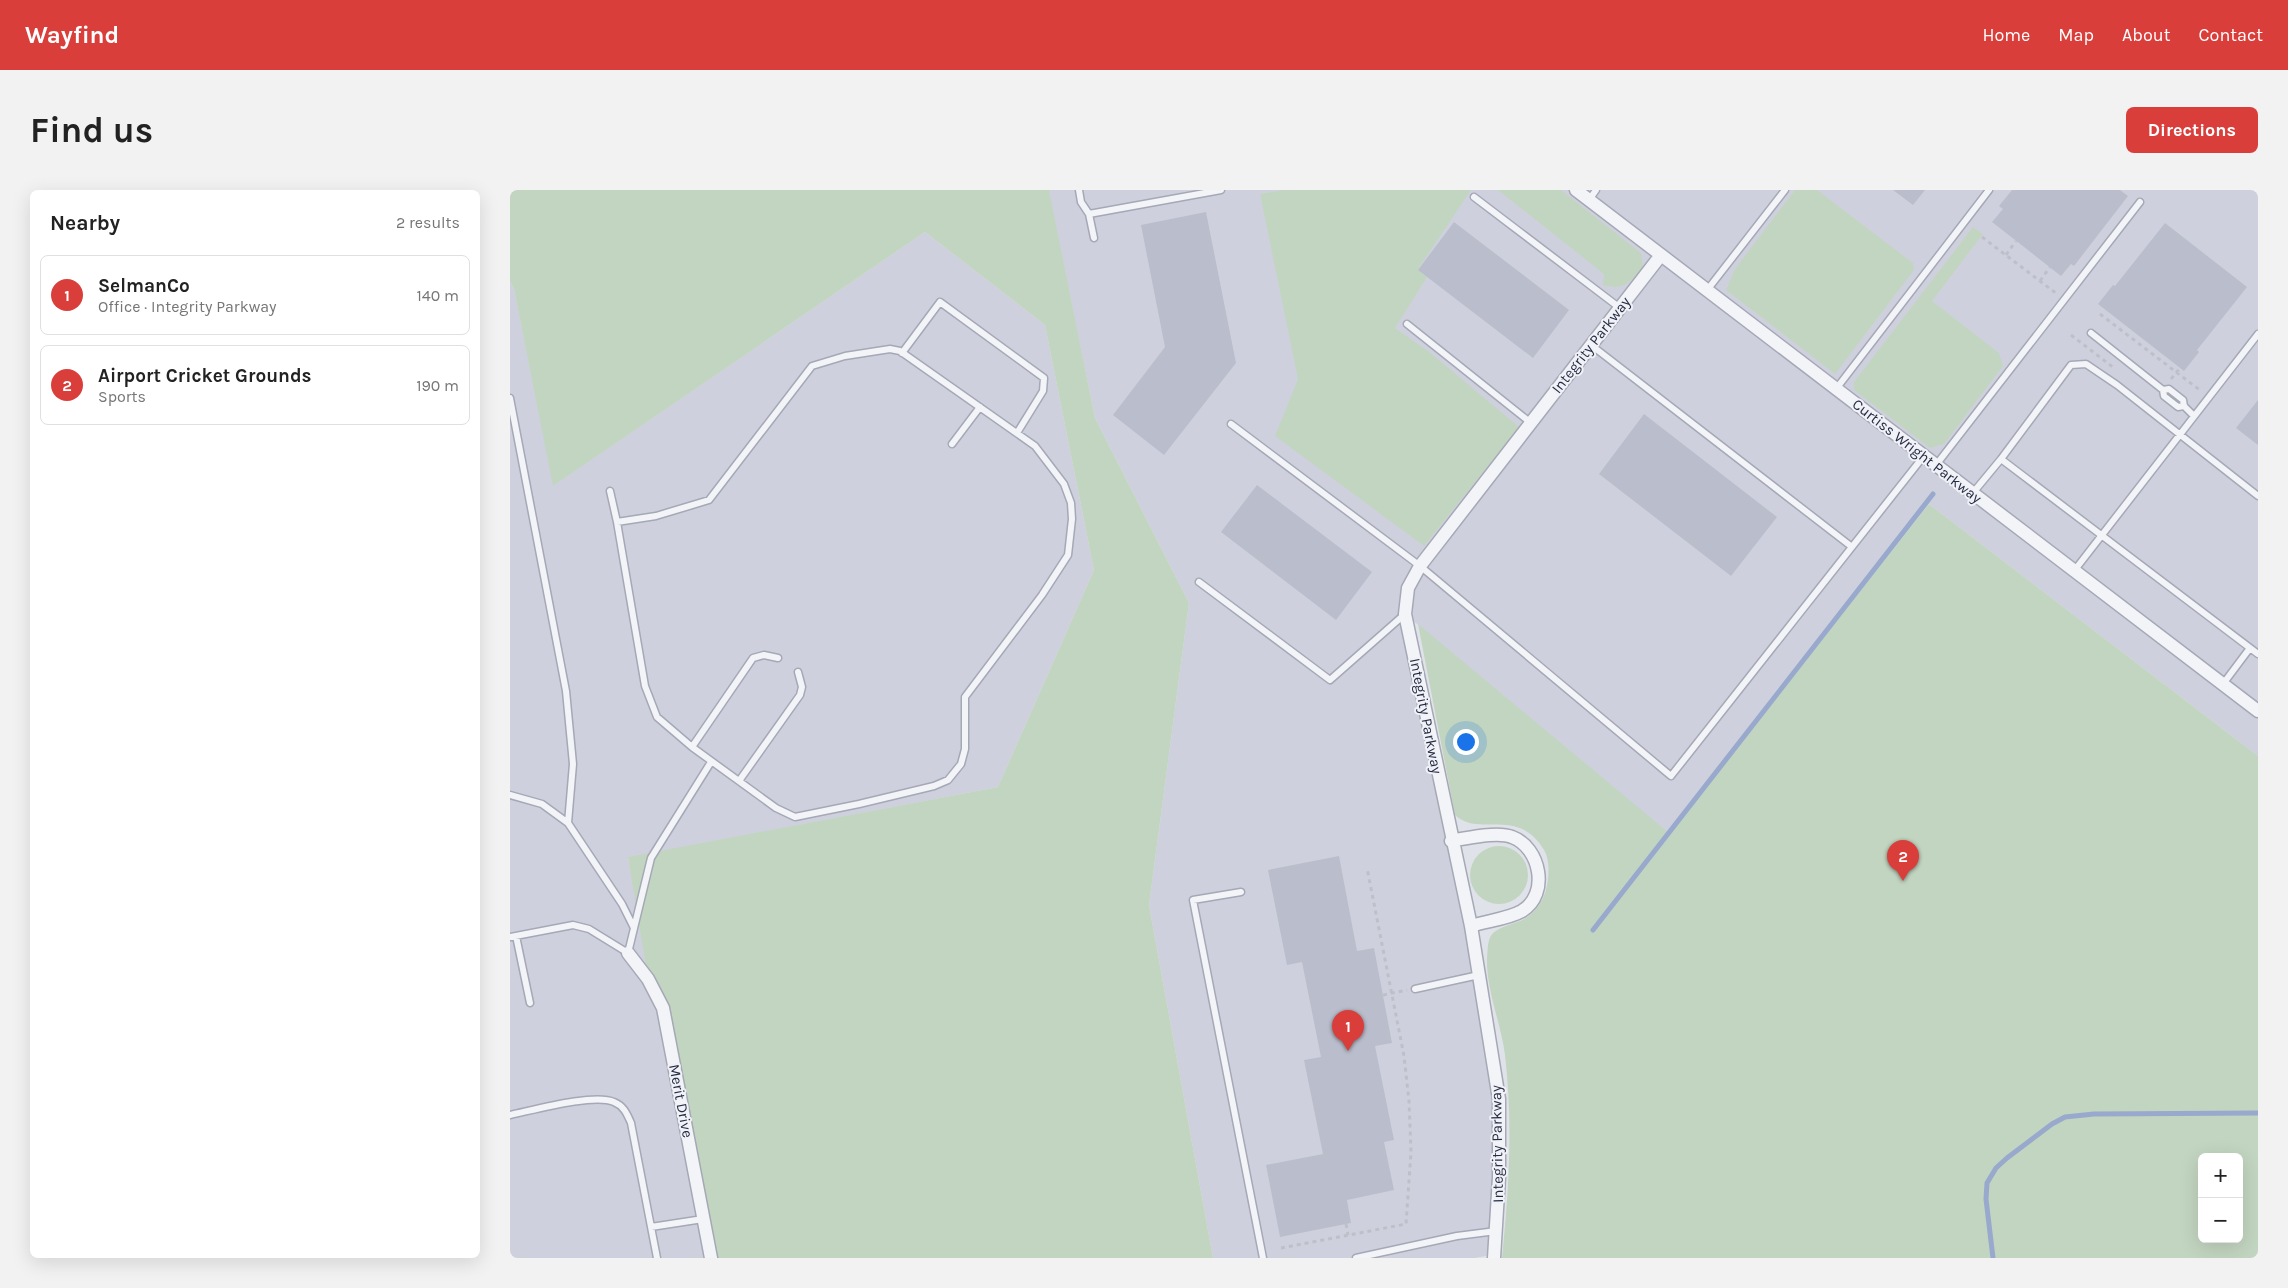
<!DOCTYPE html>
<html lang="en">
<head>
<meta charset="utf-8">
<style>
  body { margin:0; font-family:Karla,sans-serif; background:#f2f2f2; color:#222 }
  .controls { position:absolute; right:15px; bottom:15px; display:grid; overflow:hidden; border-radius:8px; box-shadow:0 5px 20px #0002 }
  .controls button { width:45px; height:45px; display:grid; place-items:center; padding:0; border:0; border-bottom:1px solid #e0e0e0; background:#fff; color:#222; font:25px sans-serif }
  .you { position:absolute; left:955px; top:551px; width:18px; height:18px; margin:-12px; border:4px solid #fff; border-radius:50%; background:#1a73e8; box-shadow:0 0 0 8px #1a73e833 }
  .badge { display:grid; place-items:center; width:32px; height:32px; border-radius:50%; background:#da3e3b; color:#fff; font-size:16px; font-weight:700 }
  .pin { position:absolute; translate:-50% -41px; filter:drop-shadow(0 1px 2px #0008) }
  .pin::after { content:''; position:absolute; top:26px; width:18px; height:15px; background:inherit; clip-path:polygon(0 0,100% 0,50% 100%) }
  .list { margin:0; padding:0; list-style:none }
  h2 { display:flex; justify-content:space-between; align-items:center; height:65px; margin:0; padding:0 20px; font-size:21px }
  h2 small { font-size:16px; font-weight:400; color:#767676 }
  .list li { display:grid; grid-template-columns:32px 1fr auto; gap:15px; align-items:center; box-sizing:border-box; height:80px; margin:0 10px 10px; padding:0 10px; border:1px solid #e0e0e0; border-radius:8px }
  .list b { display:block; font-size:19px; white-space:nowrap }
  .list p { margin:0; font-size:16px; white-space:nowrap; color:#767676 }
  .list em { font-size:16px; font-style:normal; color:#767676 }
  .map { position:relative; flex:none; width:1748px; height:1068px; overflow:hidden; border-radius:8px }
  header { display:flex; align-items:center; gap:30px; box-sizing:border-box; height:70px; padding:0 25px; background:#da3e3b; color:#fff }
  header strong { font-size:24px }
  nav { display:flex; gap:28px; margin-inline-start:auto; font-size:18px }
  .intro { display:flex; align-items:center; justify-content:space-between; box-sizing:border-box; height:120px; padding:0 30px }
  h1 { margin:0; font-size:35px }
  .button { padding:12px 22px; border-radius:8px; background:#da3e3b; color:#fff; font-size:18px; font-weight:700 }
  main { display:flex; gap:30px; padding:0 30px }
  aside { flex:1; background:#fff; border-radius:8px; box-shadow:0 5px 20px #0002 }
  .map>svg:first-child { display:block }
  .built { fill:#ced1dd }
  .green { fill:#c2d5c0; fill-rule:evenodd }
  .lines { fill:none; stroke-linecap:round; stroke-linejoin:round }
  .stream { stroke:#98a9cd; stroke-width:5 }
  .building { fill:#babdcb }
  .lane-casing { stroke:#a5a8b5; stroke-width:9 }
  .street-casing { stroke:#a5a8b5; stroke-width:15 }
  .path { stroke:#bec0c9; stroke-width:3; stroke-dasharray:4 4; stroke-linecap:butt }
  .lane { stroke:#f3f4f8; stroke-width:6 }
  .street { stroke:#f3f4f8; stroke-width:12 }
  .labels { text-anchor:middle; stroke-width:4; stroke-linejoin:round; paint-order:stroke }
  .street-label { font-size:15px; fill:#272d43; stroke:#f0f2f7 }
</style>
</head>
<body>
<header>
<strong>Wayfind</strong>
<nav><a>Home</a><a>Map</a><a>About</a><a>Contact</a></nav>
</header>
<div class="intro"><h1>Find us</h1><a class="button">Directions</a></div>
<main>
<aside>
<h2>Nearby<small>2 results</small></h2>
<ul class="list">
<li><span class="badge">1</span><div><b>SelmanCo</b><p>Office · Integrity Parkway</p></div><em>140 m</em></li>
<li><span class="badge">2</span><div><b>Airport Cricket Grounds</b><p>Sports</p></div><em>190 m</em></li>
</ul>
</aside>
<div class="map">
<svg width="1748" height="1068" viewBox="0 0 1748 1068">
  <rect width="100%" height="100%" fill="#e0e2ea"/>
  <path class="built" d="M538,0H1748V566L1419,314L1159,644L895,424L989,909L985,1064L965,1068H703L639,715L679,413L585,228Z
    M415,42L535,135L584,380L488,597L118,668L201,1068H0V91L4,99L44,295Z"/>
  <path class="green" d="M0,0H539L585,228L679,413L639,715L703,1068H201L153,818L138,789L118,667L488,597L584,380L535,135L415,42L43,296L4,99L0,91Z
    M773,0H961L908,79L917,87L885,138L918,161L1009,237L914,356L765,246L788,189L750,4Z
    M988,0H1051L1131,63L1133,77C1119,92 1115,101 1093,95L1094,84Z
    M1285,0H1307L1403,73L1404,80L1325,184L1216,100L1225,79Z
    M1463,37L1473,44L1422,111L1489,163L1493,176L1434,254L1420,258L1344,200V192Z
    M1419,314L1748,566V1068H992C999,1000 1003,933 995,865C991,833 976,800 977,768C978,760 977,749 983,743C990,737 999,735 1007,732C1026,726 1036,708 1038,689C1039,680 1039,668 1034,660C1008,616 969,648 945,625L908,434L1159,643ZM1692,967H1729V1049H1692Z
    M960 685a29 29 0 1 1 58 0a29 29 0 1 1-58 0Z"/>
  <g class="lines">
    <path class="stream" d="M1083,740L1423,304
      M1483,1068L1476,1009L1477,993L1486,978L1497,968L1542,934L1555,927L1584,924L1748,923"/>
  </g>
  <path class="building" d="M1383,0H1415L1403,15Z
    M1502,0H1610L1618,6L1564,76L1561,74L1551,86L1482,32L1493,19L1489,16Z
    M696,22L726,173L654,265L603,225L655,157L631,35Z
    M944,32L1059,120L1023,168L908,80Z
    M1655,33L1737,97L1687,160L1689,162L1674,181L1588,114L1603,95L1605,96Z
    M1748,210V255L1726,238Z
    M1134,224L1267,327L1221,386L1089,284Z
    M747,295L862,382L826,430L711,342Z
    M829,666L847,761L864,758L882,853L865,856L884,950L874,952L884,1000L837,1010L841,1033L770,1047L756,975L813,964L794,870L811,867L792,772L777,775L758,680Z"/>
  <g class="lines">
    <g class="lane-casing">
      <path id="lane" d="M569,0L571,12L579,24L584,48
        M964,7L1110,118
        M1079,10L1086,0
        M579,24L711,0
        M1198,99L1275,0
        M897,134L1021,233
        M1581,143L1653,200L1659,199L1673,210L1674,216L1683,225
        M1081,155L1342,357
        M392,163L430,112L534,188L533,201L507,243
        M1326,199L1479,0
        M1653,200L1654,206L1668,217L1674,216
        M0,208L56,501L63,574L58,633
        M721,234L910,376L1161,586L1413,267
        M442,254L470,217
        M1491,269L1561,175L1576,174L1607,195L1748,306
        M1426,275L1630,12
        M100,301L107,332L135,496L147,527L182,557L266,618L285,627L349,614L424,596L438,590L451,574L455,559V507L532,405L558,365L562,329L561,313L554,294L525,256L390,161L380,159L335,166L302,176L199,310L146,326L107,332
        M1462,304L1491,269L1748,464
        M1564,381L1748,144
        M689,392L820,490L895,424
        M1713,494L1740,458
        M182,557L243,468L254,465L268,468
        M229,591L290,505L292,497L288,482
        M0,605L32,614L58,633L112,714L124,738
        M731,702L683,710L753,1068
        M6,746L20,813
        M0,747L63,735L79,739L118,763L141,668L201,572
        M905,799L969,785
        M0,925C24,920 84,903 104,912C114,916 117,924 121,933L147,1068
        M141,1037L193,1029
        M846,1068L947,1046L986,1041"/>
    </g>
    <g class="street-casing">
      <path id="street" d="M1066,0L1748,521
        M941,651C956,648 988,641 1002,647C1030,657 1040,704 1012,721C998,729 976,731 961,736
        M118,763L138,789L153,818L201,1068
        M984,1068L989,987V909L961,736L895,424L898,398L910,376L1151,65"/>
    </g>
    <path class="path" d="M1472,47L1547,104
      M1496,65L1506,51
      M1530,91L1540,77
      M1590,124L1691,201
      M1561,145L1604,178
      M1661,189L1670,178
      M873,805L897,800
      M836,1034L838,1045
      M771,1058L896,1034L901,962L899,911L894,866L857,678"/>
    <use href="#lane" class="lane"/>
    <use href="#street" class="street"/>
  </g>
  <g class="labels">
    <g class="street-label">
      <text transform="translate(1081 155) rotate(-52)" y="5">Integrity Parkway</text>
      <text transform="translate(1407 261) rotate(38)" y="5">Curtiss Wright Parkway</text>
      <text transform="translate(916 526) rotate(79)" y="5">Integrity Parkway</text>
      <text transform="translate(171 911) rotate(79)" y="5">Merit Drive</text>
      <text transform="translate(987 954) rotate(-91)" y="5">Integrity Parkway</text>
    </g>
  </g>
</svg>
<div class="controls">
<button>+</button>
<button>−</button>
</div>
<div class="you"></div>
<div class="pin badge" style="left:838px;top:861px">1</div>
<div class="pin badge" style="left:1393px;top:691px">2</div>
</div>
</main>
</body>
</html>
